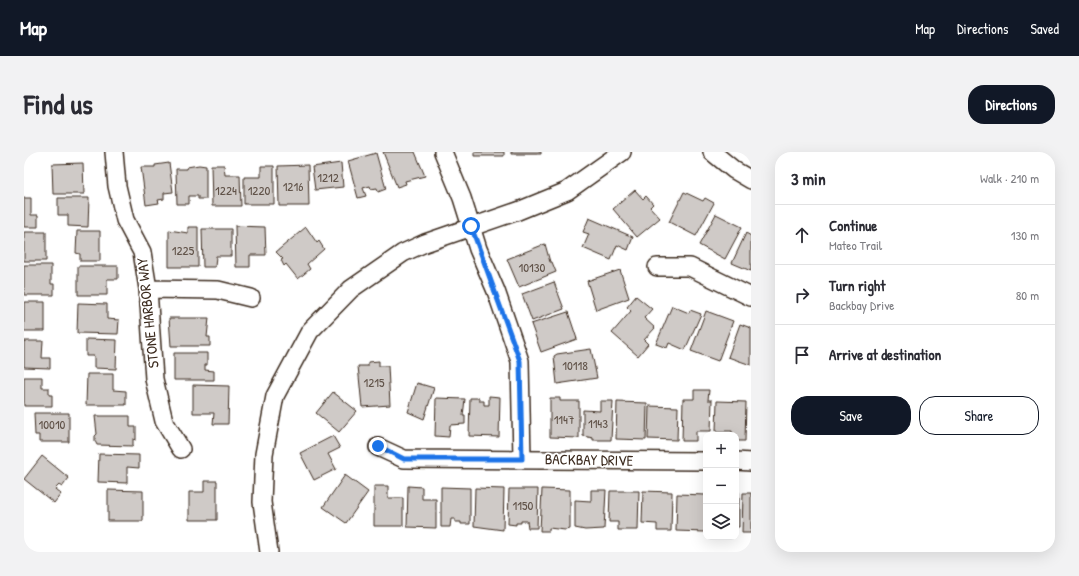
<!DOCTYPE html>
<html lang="en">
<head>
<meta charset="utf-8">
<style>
  body { margin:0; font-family:"Patrick Hand",sans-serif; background:#f2f2f3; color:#2b2b33 }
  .controls { position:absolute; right:12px; bottom:12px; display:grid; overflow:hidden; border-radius:8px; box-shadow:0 4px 16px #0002 }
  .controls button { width:36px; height:36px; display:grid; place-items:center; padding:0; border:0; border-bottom:1px solid #e1e1e2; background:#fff; color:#2b2b33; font:20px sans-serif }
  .stop { position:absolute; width:12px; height:12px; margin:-9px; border:3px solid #1a73e8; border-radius:50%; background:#fff }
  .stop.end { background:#1a73e8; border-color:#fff; box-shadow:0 1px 4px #0008 }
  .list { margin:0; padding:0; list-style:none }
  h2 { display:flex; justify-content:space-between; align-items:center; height:52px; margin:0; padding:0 16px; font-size:17px }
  h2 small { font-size:13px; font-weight:400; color:#7c7c81 }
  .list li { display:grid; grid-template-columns:26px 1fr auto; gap:12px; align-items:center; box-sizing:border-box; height:60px; padding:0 16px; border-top:1px solid #e1e1e2 }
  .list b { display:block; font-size:15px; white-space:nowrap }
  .list p { margin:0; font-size:13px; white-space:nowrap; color:#7c7c81 }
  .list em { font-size:13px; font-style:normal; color:#7c7c81 }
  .actions { display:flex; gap:8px; padding:12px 16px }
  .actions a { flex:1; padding:9px 0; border:1px solid #111827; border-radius:16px; text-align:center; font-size:14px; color:#111827 }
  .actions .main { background:#111827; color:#fff }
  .icon { flex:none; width:22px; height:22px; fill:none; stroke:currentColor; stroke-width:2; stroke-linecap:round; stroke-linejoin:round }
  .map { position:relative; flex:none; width:727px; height:400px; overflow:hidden; border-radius:16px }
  header { display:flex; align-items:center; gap:24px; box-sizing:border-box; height:56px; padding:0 20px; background:#111827; color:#fff }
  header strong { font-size:19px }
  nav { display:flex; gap:22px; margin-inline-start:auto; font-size:14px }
  .intro { display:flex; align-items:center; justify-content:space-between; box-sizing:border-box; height:96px; padding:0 24px }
  h1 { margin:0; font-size:28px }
  .button { padding:10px 18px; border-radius:16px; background:#111827; color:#fff; font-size:14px; font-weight:700 }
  main { display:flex; gap:24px; padding:0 24px }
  aside { flex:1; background:#fff; border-radius:16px; box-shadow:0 4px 16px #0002 }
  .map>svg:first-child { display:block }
  .building { fill:#cfcac7; stroke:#3b2a1e }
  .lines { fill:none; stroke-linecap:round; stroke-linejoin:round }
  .minor-casing { stroke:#3b2a1e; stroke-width:20 }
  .minor { stroke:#fff; stroke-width:17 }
  .route { stroke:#1a73e8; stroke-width:5 }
  .labels { text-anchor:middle; stroke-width:3.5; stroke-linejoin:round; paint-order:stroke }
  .number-label { font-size:13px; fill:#605248 }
  .street-label { font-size:15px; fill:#3b2a1e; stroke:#fff }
</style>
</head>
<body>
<header>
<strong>Map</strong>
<nav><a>Map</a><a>Directions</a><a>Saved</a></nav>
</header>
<div class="intro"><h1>Find us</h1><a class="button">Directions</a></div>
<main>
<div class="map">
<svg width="727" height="400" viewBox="0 0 727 400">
  <rect width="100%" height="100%" fill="#fff"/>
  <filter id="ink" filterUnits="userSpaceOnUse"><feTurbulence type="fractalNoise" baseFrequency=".025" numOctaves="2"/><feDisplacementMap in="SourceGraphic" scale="8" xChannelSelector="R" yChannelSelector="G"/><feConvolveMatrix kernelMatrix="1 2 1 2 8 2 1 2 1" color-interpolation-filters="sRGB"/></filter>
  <g filter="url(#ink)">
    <path class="building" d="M359,0H391L401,24L381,29L382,32L373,35Z
      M450,0H480V4H450Z
      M487,0H517V2H487Z
      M352,1L362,37L354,40L353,36L347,37L346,34L339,36L342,44L334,46L324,9Z
      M59,11L60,42H29L28,12Z
      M145,11L149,40L140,41V47L134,48L135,51L122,53L117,15H131V13Z
      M317,11L319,35L291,38L288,15Z
      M175,13L182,14V47H174V44H165V52H153L152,17H163V15Z
      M187,13H200L201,23H216L217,54H188Z
      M284,13L285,54H255L254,14Z
      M237,14H250V52H220V25H237Z
      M611,38L619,47L622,44L629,52L626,55L636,66L613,85L589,57Z
      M660,40L679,49L681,46L690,51L672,84L645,70Z
      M0,46H7V63H14V75H0Z
      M34,46H65L64,75L44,74V63H34Z
      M692,62L718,75L701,107L675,93Z
      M565,66L609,85L604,98L593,93L587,108L559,96L565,82L559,80Z
      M211,74L241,75L242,103H226V115H212Z
      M164,75H174V115H145V78L164,81Z
      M282,75L293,91L295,89L300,97L283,112L286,117L274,127L262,112L260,114L257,108L259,107L252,100Z
      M178,77H207V104H192L191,115H179Z
      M53,79H76V109H56V102L52,101Z
      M0,80H22V109H0Z
      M722,81L727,84V119L708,111Z
      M521,92L526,110H528L532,120L495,135L483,107Z
      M0,113H27V132H30V143H0Z
      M54,114H94V127H83V143H54Z
      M596,118L605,146L572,158L563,129Z
      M530,130L540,157L508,169L498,142Z
      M612,144L628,157L620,166L631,176L620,188L624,192L614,204L588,181L607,159L603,155Z
      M0,150H21V179H0Z
      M54,151L83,152V167L95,168L94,182L53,181Z
      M648,154L665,161L666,158L677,162L661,198L645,191L643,196L632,192Z
      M682,159L709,169L694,209L667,199Z
      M544,160L553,187L517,200L507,172Z
      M145,166H185L183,185H186V194H147Z
      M716,172L727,176V213L704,205Z
      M62,187L93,188L92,217L70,216V204H62Z
      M0,189H19L18,206H26V216L0,215Z
      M567,197L573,226L533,232L530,204L533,202Z
      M150,201H183V213H181V218L190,219V228H150Z
      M355,209V214H364L366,253L338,255L334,214H344V210Z
      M63,222H89V238L102,239V253H62Z
      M0,225H18V236H25V243H28V254H0Z
      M393,231L410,236L400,267L384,260Z
      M169,233L205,234L204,272H189L190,261H169Z
      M670,238H685L684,248H688L687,279H672V289H658L659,247H670Z
      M309,240L333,259L315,280L292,261Z
      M465,244L476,245L475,285L445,284L446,246H455V249H460V253H465Z
      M412,246L441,247L439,264H441V272L426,273L425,285L411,284Z
      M526,246H536V249H555V286L526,285Z
      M576,249H589L587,288H569V286L559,284V258L576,259Z
      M693,249L722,250L721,289H712V283H708V279H692Z
      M593,250L623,251L622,288L592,287Z
      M625,254L654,255L653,288L624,287Z
      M10,261H45V290H15V283H11Z
      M71,264H106V275H112V288L109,287V294L73,293L71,289V284L73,282Z
      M309,284L316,296L304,302L312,317L290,328L276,301Z
      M75,302L115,303V316L103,315V331L74,330Z
      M18,304L45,326L38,335L35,333L31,337L37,342L30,351L0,327Z
      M321,323L344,340L322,371L299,355Z
      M180,329H193V368H165V340H180Z
      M350,334H364V346H379V374H350Z
      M384,334L398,335V347H412V376L383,375Z
      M417,335L446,336V372H437V370H431V367H427L426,375H417Z
      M451,336L480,337L479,378L450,374Z
      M485,337H514L513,376H504L503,369H497V371H492V373L484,372Z
      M518,337L546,338V377L541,378L525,376V379H516Z
      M84,338L119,339V369H84Z
      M567,338H582L580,377L561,378L551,376V348L567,349Z
      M586,339H615L614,378H594V370H585Z
      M619,339L648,340L647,379H633V372L618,371Z
      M712,340H715V375H712Z
      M719,341H727V381H718Z
      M653,342L682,343L681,380L652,379Z"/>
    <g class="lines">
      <g class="minor-casing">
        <path id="minor" d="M90,0L93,34L101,68L118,100L124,137L130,227L140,269L157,297
          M419,0L438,46L454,97L472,139L496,209L498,307
          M688,0L710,18L727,28
          M633,115H666L727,145
          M124,137L194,138L227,146
          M354,295L380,307L682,309
          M712,309L727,310
          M245,400L238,350L240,302L251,244L286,179L327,137L379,101L401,91L494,59L543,39L598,0"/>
      </g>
      <use href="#minor" class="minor"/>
    </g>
  </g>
  <g class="lines" filter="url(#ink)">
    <path class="route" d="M354,294L380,307H498L496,209L447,74"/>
  </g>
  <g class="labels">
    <g class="number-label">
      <text x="304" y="30">1212</text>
      <text x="269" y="39">1216</text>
      <text x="202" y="43">1224</text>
      <text x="235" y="43">1220</text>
      <text x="159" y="103">1225</text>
      <text x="508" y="120">10130</text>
      <text x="551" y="218">10118</text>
      <text x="350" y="235">1215</text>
      <text x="540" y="272">1147</text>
      <text x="574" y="276">1143</text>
      <text x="28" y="277">10010</text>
      <text x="499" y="358">1150</text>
    </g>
    <g class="street-label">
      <text transform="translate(124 161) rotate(-96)" y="5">STONE HARBOR WAY</text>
      <text transform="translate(565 308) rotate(1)" y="5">BACKBAY DRIVE</text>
    </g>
  </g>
</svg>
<div class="controls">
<button>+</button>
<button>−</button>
<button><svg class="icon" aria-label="layers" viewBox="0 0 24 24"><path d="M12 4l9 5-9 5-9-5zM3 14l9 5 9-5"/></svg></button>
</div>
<div class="stop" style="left:447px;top:74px"></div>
<div class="stop end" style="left:354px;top:294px"></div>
</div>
<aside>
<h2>3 min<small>Walk · 210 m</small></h2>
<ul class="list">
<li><svg class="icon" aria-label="ahead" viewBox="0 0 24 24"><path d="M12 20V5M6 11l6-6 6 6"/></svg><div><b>Continue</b><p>Mateo Trail</p></div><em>130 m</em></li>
<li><svg class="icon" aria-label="right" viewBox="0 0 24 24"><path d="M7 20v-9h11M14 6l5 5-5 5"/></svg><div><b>Turn right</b><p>Backbay Drive</p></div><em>80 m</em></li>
<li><svg class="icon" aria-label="arrive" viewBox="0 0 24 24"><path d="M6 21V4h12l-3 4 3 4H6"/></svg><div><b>Arrive at destination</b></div></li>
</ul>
<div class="actions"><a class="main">Save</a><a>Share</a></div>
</aside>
</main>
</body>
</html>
